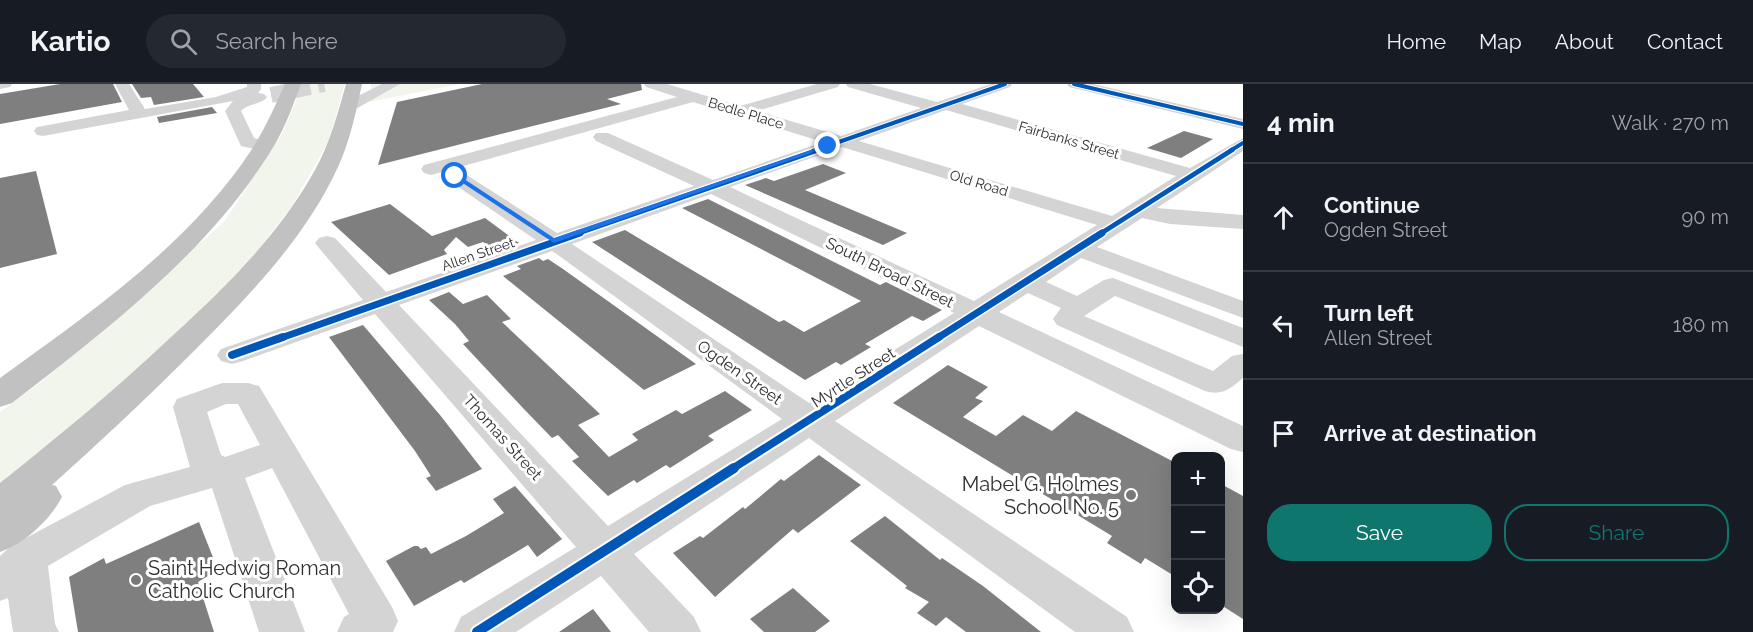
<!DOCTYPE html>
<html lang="en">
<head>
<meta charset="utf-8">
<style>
  body { margin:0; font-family:Raleway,sans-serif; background:#242831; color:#f1f3f6 }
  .controls { position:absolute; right:18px; bottom:18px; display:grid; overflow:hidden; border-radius:12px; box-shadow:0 6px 24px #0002 }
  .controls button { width:54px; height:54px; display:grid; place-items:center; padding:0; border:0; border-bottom:2px solid #363941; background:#171b24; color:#f1f3f6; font:30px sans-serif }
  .stop { position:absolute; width:18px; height:18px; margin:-14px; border:4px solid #1a73e8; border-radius:50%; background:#fff }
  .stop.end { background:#1a73e8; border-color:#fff; box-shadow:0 2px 6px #0008 }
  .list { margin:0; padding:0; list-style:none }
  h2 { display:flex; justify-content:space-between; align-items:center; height:78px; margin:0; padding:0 24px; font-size:26px }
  h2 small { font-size:20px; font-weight:400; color:#9ea1a6 }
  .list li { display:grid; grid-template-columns:39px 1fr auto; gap:18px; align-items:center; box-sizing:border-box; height:108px; padding:0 24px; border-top:2px solid #363941 }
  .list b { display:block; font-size:22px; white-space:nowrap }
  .list p { margin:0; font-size:20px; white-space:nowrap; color:#9ea1a6 }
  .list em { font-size:20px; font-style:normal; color:#9ea1a6 }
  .actions { display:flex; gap:12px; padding:18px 24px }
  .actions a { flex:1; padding:14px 0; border:2px solid #0f766e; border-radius:24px; text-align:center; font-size:21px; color:#0f766e }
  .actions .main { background:#0f766e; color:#fff }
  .icon { flex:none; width:33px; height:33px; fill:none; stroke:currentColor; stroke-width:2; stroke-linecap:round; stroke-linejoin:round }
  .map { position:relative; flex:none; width:1243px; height:548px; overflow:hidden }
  header { display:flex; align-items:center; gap:36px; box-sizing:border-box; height:84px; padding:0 30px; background:#171b24; border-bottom:2px solid #363941 }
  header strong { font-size:28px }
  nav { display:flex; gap:33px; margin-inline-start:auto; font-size:21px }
  .search { width:420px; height:54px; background:#242831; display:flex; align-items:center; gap:15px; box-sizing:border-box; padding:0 21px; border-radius:33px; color:#9ea1a6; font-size:22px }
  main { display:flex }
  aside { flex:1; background:#171b24 }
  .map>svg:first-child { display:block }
  .green { fill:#f1f5ec }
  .building { fill:#7f7f7f }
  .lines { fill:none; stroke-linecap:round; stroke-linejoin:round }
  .minor-tunnel { stroke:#d5d5d5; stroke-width:16; stroke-dasharray:16 8; stroke-linecap:butt }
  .minor { fill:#d4d4d4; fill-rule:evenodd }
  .highway { fill:#c1c1c1; fill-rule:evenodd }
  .cycleway-far4-casing { stroke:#fff; stroke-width:6 }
  .cycleway-far3-casing { stroke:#fff; stroke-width:8 }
  .cycleway-far2-casing { stroke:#fff; stroke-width:10 }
  .cycleway-far1-casing { stroke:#fff; stroke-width:12 }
  .cycleway-casing { stroke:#fff; stroke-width:14 }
  .cycleway-far4 { stroke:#0057b8; stroke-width:4 }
  .cycleway-far3 { stroke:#0057b8; stroke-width:5 }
  .cycleway-far2 { stroke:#0057b8; stroke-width:7 }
  .cycleway-far1 { stroke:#0057b8; stroke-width:8 }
  .cycleway { stroke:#0057b8; stroke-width:10 }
  .route { fill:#1a73e8 }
  .poi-dot { fill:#787878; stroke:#fff; stroke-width:2 }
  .labels { text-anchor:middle; stroke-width:6; stroke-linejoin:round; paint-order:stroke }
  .far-street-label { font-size:14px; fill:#2f2f2f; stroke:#fff }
  .street-label { font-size:16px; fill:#2f2f2f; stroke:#fff }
  .near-poi-label { font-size:20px; fill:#2f2f2f; stroke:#fff; text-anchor:end }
</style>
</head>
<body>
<header>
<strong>Kartio</strong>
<div class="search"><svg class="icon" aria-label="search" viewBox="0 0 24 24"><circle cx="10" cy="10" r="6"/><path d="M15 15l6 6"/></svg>Search here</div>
<nav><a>Home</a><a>Map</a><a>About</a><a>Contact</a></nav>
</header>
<main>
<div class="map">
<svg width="1243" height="548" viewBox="0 0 1243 548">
  <rect width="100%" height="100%" fill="#fff"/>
  <path class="green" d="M303,0H345L329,56L292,122L236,195L117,306L0,404V328L41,298L224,138L282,50Z
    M371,0H460L369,18Z"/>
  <path class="building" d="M60,0H113L122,18L0,40V10Z
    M132,0H193L204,13L154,21L151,13L141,14Z
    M482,0H641L642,6L607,15L621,20L378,81L397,18Z
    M212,23L217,29L159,39L157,33Z
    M1184,47L1213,55L1181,74L1147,64Z
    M823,80L846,89L805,106L907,149L883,161L745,101L766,94L774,97Z
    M36,87L57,170L0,184V94Z
    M708,115L880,201L886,198L942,226L923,237L912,232L865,260L871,263L841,281L836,278L805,296L592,158L625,146L779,238L784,236L804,248L861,217L682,124Z
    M390,120L432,152L485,134L519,159L496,167L483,158L468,163L456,153L444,166L447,170L389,191L331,138Z
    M539,174L543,177L548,175L563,185L696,280L644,306L503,192L521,185L517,182Z
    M449,208L463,220L487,211L511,235L502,238L600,330L578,341L609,373L638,356L632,350L676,326L682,330L725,307L752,326L708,352L714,356L670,384L666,381L637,399L634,396L608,412L572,377L579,373L558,351L552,354L522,323L463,260L469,257L455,240L429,216Z
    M363,241L440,331L482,385L436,407L426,394L431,392L415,367L329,253Z
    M948,281L988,303L975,314L983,317L963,333L996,352L1023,331L1052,347L1076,327L1176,379V493L1145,474L1141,480L1107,459L1112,452L893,319Z
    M819,371L861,401L798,449L793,445L715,513L673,469L700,452L703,454L743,423L745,425L781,395L784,397Z
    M1221,400L1243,412V535L1221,521Z
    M515,402L562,455L537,473L528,461L464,499L461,496L414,522L386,477L414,462H418L421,465L426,463L431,470L466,452L504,429L493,415Z
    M885,432L940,476L942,474L983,502L1041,548H966L946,533L936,542L917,529L929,518L905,504L907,502L850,457Z
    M199,438L218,486L198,498L214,548H78L69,493L104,474L106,480Z
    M793,504L830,537L815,548H764L750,535Z
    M593,525L611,548H559Z"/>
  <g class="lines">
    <path class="minor-tunnel" d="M271,11L324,0"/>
    <path class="minor" d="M0,0H12L10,3L0,5Z
      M115,0H129L145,25L216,13L247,3V0H261V5L258,9L264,10L267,13C261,21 248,19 241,27L254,54L270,58L273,62L270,66L264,67L241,62L225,27L233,17L43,52L37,51L34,47L37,43L43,42L129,26Z
      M382,0H400L354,26L348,28L340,23L342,20Z
      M644,0H667L740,22L817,0H840L838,3L757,27L841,52L921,24L848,3L846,0H870L937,18L991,0H1012L1010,3L962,20L1190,84L1243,54V67L1157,124L1243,131V145L1170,140L1142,134L1097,163L1243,217V234L1081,174L1046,198L1077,212L1104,196L1113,194L1243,244V263L1115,212L1084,232L1213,287L1232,272L1243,270V294C1230,305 1222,312 1205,307L1057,241L1053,235L1061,224L1028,209L999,228L1243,342V368L1231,365L979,242L835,337L1127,533L1134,548H1075L809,354L634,470L694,533L701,548H649L601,492L516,548H454L461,533L576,463L375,230L243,277L232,280L221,277L217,271L221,265L363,216L319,164L315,159L319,154L327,152L335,154L386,208L536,156L448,96L445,92L448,88H462L557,149L694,102L596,57L593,53L596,49H608L713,96L823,58L693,18L431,91L424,89L421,85L424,81L677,13L646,3ZM946,26L1176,92L1112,132L859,57ZM842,63L1097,141L974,217L730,103ZM711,110L954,229L809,319L572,160ZM552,167L558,171L782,335L608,442L399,221Z
      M1067,0H1093L1243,35V45L1069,3Z
      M222,299H248L259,302L392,523L398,537L393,548H337L344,533L349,530L272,384L245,394L305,548H259L212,404L150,422L48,482L55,540L59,548H13L8,514L0,517V472L11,462L125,401L190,383L173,323L177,315ZM226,320H238L260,361L225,373L221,371L207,328Z"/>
    <path class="highway" d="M285,0H301C292,24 283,49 269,70C204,172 106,246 12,319L0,323V294C90,229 190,160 252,65C265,45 275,22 285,0Z
      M346,0H362C356,28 350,57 338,83C305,155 247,214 192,269C147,314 100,358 52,401L56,402L62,413C50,436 24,460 0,468V399C58,353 116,305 170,254C225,204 279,151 315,86C330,59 338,29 346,0Z"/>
    <g class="cycleway-far4-casing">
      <path id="cycleway-far4" d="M1074,0L1243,40
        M813,67L1005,0
        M1230,67L1243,59"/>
    </g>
    <g class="cycleway-far3-casing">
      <path id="cycleway-far3" d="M576,150L818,66
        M1100,150L1232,66"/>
    </g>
    <g class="cycleway-far2-casing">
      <path id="cycleway-far2" d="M278,255L580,149
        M936,255L1102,149"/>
    </g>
    <g class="cycleway-far1-casing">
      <path id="cycleway-far1" d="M232,271L283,253
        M732,385L939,253"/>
    </g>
    <g class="cycleway-casing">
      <path id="cycleway" d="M477,548L734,384"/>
    </g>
    <use href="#cycleway-far4" class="cycleway-far4"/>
    <use href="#cycleway-far3" class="cycleway-far3"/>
    <use href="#cycleway-far2" class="cycleway-far2"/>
    <use href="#cycleway-far1" class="cycleway-far1"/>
    <use href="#cycleway" class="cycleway"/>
  </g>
  <path class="route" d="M826,61L831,62L554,159L452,92L458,91L554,154Z"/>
  <g class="poi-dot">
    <circle cx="1131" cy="411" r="6"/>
    <circle cx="136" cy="496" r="6"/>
  </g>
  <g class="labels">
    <g class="far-street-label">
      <text transform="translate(746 29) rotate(17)" y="5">Bedle Place</text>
      <text transform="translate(1069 56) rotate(16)" y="5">Fairbanks Street</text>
      <text transform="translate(979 99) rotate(17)" y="5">Old Road</text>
      <text transform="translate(478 170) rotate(-19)" y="5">Allen Street</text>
    </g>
    <g class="street-label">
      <text transform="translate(890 188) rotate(26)" y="6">South Broad Street</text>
      <text transform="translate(740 288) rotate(35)" y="6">Ogden Street</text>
      <text transform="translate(853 293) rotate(-33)" y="6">Myrtle Street</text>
      <text transform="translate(503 353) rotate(48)" y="6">Thomas Street</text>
    </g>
    <g class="near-poi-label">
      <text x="1119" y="407">Mabel G. Holmes<tspan x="1119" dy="23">School No. 5</tspan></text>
      <text x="148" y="491" text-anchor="start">Saint Hedwig Roman<tspan x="148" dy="23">Catholic Church</tspan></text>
    </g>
  </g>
</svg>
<div class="controls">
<button>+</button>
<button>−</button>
<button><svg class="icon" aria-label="locate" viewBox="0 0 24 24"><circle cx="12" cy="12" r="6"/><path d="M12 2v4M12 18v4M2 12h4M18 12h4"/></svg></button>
</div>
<div class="stop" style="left:455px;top:92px"></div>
<div class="stop end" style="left:828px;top:62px"></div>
</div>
<aside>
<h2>4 min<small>Walk · 270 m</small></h2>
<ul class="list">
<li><svg class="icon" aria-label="ahead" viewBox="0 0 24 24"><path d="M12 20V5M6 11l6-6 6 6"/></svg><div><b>Continue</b><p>Ogden Street</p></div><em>90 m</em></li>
<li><svg class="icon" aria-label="left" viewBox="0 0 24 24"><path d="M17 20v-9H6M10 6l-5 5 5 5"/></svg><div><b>Turn left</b><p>Allen Street</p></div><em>180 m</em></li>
<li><svg class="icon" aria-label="arrive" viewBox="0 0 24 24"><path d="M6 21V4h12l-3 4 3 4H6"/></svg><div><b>Arrive at destination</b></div></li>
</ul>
<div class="actions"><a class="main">Save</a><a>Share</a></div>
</aside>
</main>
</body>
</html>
